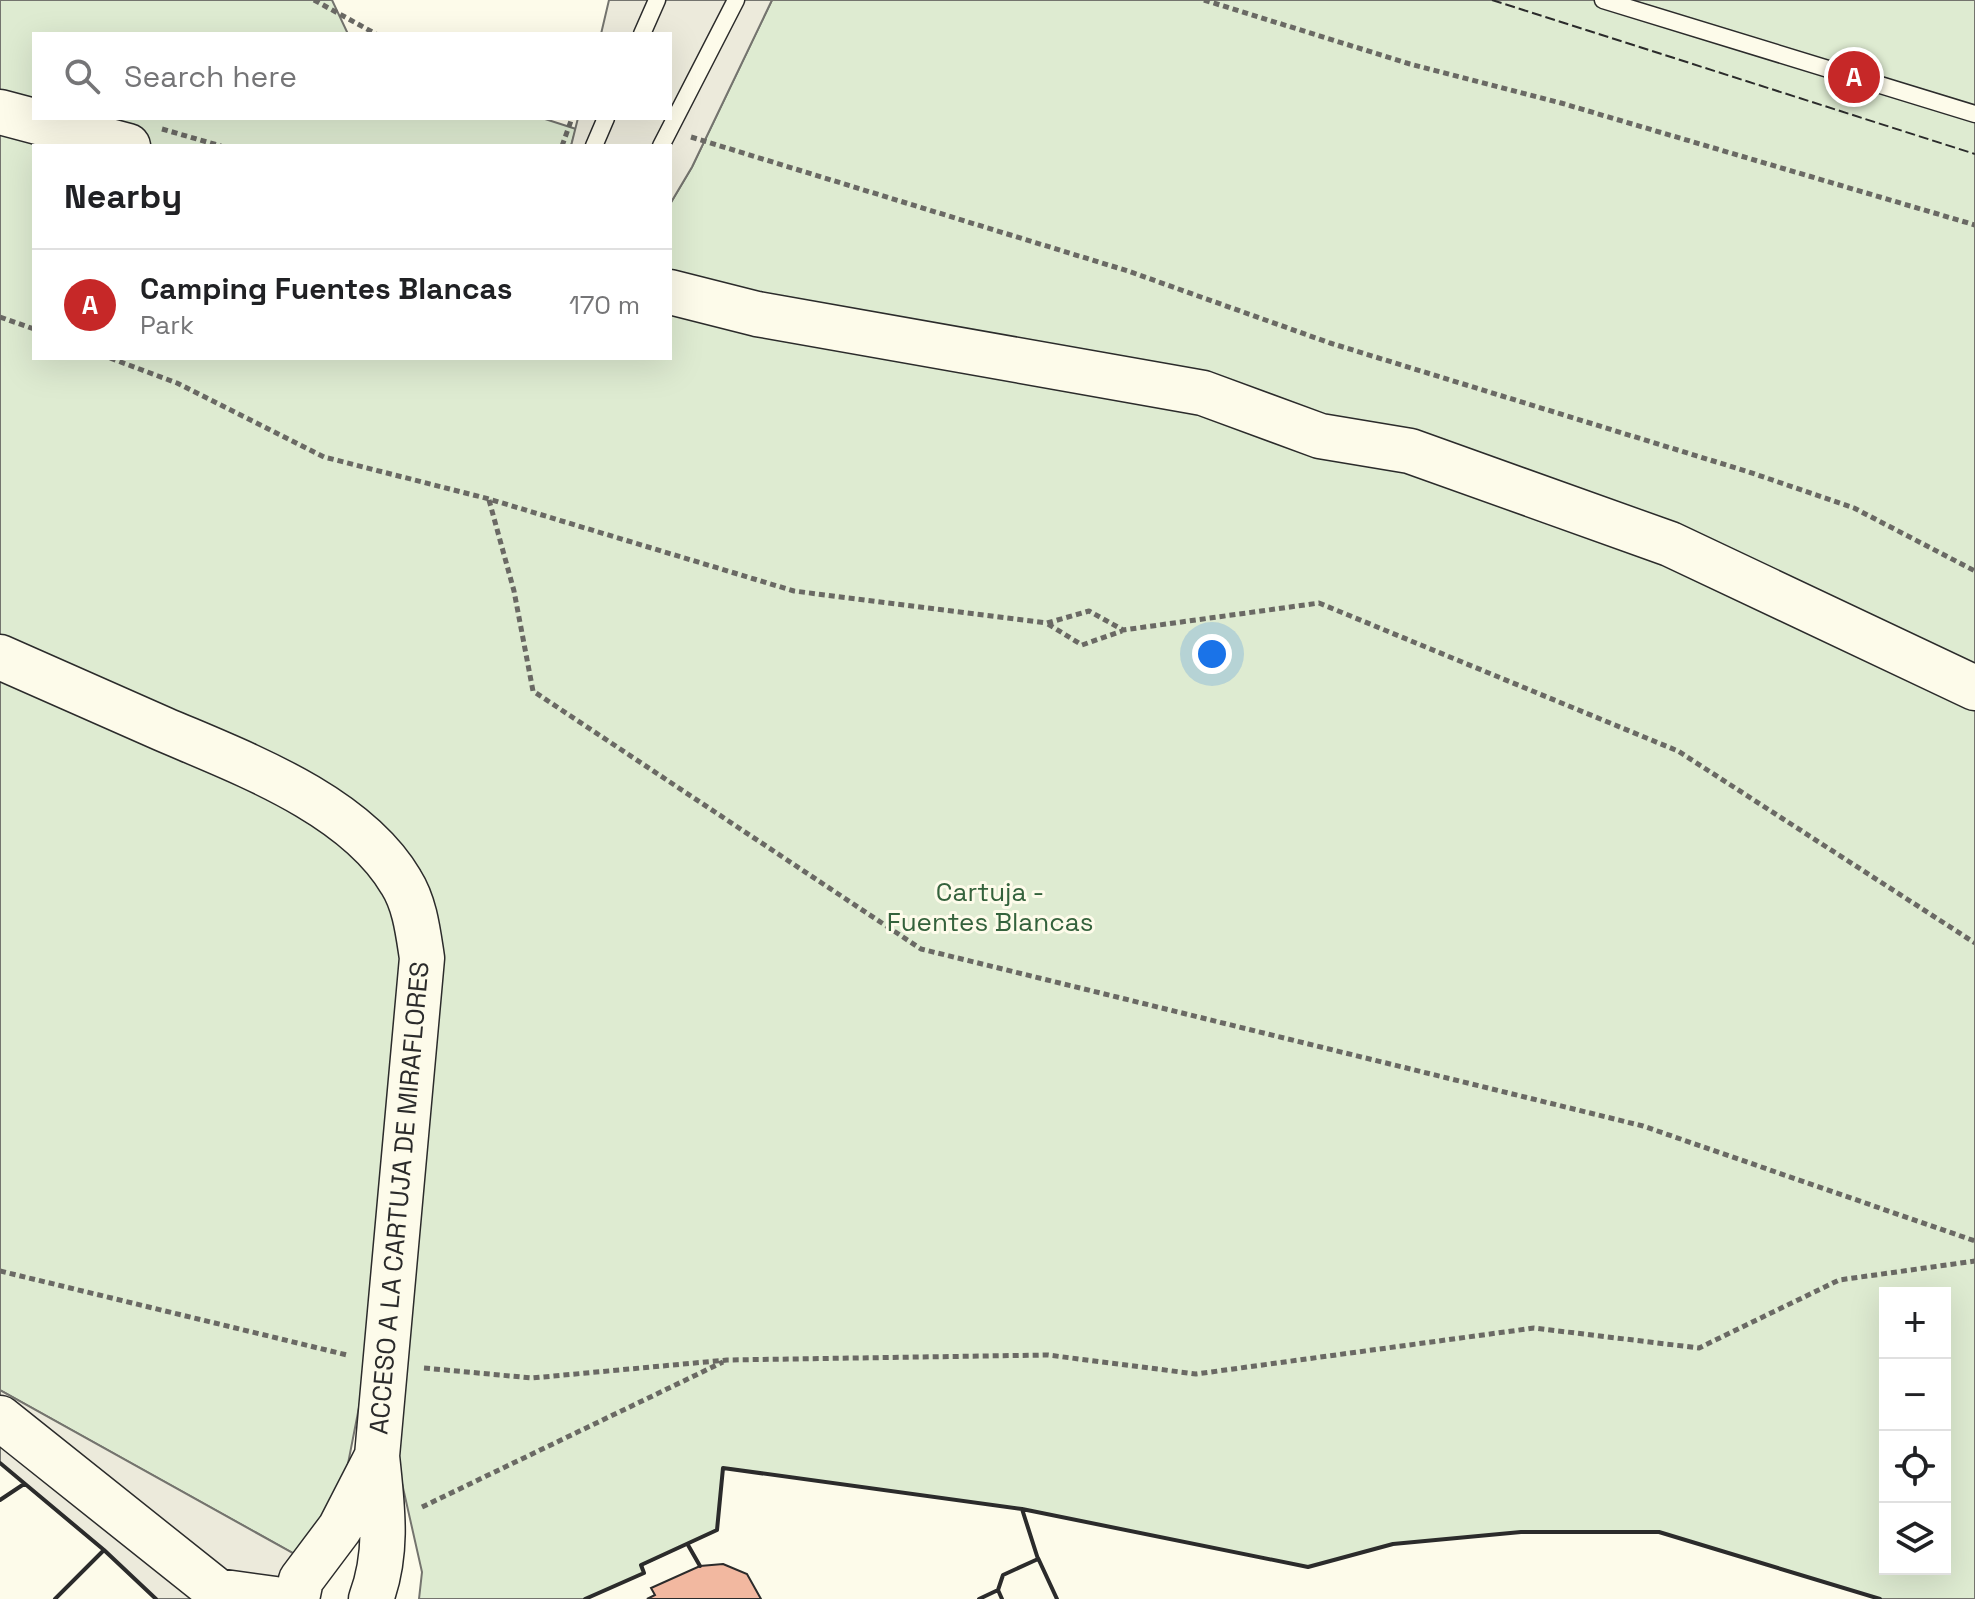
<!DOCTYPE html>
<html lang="en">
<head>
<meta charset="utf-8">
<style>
  body { margin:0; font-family:"Space Grotesk",sans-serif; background:#f6f6f6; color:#202124 }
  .controls { position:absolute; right:24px; bottom:24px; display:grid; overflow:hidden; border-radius:0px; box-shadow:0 8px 32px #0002 }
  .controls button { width:72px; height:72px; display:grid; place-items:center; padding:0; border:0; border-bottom:2px solid #e0e0e0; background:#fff; color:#202124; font:40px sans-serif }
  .you { position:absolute; left:1212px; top:654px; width:28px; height:28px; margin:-20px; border:6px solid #fff; border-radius:50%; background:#1a73e8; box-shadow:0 0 0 12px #1a73e833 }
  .badge { display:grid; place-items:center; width:52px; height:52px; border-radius:50%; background:#c62828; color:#fff; font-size:26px; font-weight:700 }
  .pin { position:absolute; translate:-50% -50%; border:4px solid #fff; box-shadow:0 2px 8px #0006 }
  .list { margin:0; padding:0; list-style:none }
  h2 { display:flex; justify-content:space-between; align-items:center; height:104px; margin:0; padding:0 32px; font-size:34px }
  h2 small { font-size:26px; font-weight:400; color:#757577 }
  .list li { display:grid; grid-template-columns:52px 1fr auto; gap:24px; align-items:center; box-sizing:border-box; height:112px; padding:0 32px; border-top:2px solid #e0e0e0 }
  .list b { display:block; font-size:30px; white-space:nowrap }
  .list p { margin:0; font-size:26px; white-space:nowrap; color:#757577 }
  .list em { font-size:26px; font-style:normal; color:#757577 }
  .icon { flex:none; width:44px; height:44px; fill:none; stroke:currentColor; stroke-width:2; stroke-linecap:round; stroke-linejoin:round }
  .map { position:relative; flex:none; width:1975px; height:1599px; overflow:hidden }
  .search { position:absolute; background:#fff; box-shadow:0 8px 32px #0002; left:32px; top:32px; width:640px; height:88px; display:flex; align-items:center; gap:20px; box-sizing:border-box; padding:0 28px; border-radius:0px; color:#757577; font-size:30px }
  .panel { position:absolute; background:#fff; box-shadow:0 8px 32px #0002; left:32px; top:144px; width:640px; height:216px; border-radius:0px }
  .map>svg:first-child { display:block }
  .green { fill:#deebd1; stroke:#74746e; stroke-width:2; fill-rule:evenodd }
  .parking { fill:#eceadb; stroke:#74746e; stroke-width:2 }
  .building { fill:#f2b8a0; stroke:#2b2b2b; stroke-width:2 }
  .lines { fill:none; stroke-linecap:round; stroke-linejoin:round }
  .lane-casing { stroke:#2b2b2b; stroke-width:19 }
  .secondary-casing { stroke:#2b2b2b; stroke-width:47 }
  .path { stroke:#6a6964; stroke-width:5; stroke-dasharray:6 4; stroke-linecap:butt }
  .lane { stroke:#fdfbea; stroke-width:16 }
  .secondary { stroke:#fdfbea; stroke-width:44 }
  .fence { stroke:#2b2b2b; stroke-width:2; stroke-dasharray:10 4; stroke-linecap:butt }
  .wall { stroke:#2b2b2b; stroke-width:4 }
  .labels { text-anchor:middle; stroke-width:6; stroke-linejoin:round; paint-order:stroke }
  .park-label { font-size:26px; fill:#34623c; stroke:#fdfbea }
  .street-label { font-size:26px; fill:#2b2b2b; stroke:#fdfbea }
</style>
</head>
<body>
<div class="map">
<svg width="1975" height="1599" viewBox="0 0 1975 1599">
  <rect width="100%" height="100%" fill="#fdfbea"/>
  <path class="green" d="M0,0H332L348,34H34V118H542L576,129L571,146H34V358H670V204L692,167L772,0H1975V1599H1880L1659,1532H1521L1393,1544L1308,1567L1022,1509L723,1468L717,1530L642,1565L644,1573L585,1599H419L422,1572L383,1399L361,1397L346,1474L330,1514L298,1556L0,1390ZM1885,1293H1945V1569H1885Z"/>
  <path class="parking" d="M609,0H772L692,167L670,204V146H571L578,118H670V34H601Z
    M0,1390L298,1556L278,1599H156L104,1550L0,1463Z"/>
  <path class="building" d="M723,1564L747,1574L761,1599H647L655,1595L651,1588L700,1566Z"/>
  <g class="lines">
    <g class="lane-casing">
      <path id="lane" d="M1603,0L1975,114
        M642,34L657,0
        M594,146L606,118
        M661,146L736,0"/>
    </g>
    <g class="secondary-casing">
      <path id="secondary" d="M0,112L128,146
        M670,292L757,314L1203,393L1320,436L1410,451L1670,544L1975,688
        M0,657C54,681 108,705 163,729C242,763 355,804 401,882C415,904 418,932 422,958L377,1456C382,1505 389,1551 371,1599
        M0,1418L217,1591L275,1599
        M293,1599H297L301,1580L340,1528L377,1456"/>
    </g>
    <path class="path" d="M314,0L376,34
      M1204,0L1410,64L1561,103L1975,225
      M162,129L221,146
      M691,137L1128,271L1330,343L1749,472L1854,508L1975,571
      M562,146L572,118
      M0,317L34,329
      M110,358L177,383L324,457L489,499L794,591L1047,623L1089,611L1123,630L1319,603L1678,751L1975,943
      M489,500L514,591L533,691L921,949L1643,1126L1975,1241
      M1048,624L1082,645L1122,631
      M0,1271L347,1355
      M424,1368L532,1378L727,1360L1048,1355L1196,1374L1534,1328L1699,1348L1839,1280L1975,1261
      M422,1507L723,1362"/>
    <use href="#lane" class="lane"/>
    <use href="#secondary" class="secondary"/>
    <path class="fence" d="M1492,0L1975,154"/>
    <path class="wall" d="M0,1463L104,1550L156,1599
      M0,1500L24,1484
      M688,1545L700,1566
      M1038,1558L1057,1599
      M998,1590L1002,1599
      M55,1599L104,1550
      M585,1599L644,1573L641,1565L717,1530L723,1468L1022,1509L1308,1567L1393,1544L1521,1532H1659L1880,1599
      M979,1599L998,1590L1003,1575L1038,1559L1022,1509"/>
  </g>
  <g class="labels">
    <g class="park-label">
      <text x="990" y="901">Cartuja -<tspan x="990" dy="30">Fuentes Blancas</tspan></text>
    </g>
    <g class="street-label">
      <text transform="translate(399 1198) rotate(-85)" y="9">ACCESO A LA CARTUJA DE MIRAFLORES</text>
    </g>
  </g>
</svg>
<div class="controls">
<button>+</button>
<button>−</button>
<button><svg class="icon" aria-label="locate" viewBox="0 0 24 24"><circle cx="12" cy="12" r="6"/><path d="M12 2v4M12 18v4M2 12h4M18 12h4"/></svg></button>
<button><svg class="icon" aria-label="layers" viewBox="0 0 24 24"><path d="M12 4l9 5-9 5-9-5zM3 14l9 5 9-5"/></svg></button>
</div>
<div class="you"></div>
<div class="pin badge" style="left:1854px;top:77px">A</div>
<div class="search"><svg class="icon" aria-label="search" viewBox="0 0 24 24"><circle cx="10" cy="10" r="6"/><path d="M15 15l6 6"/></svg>Search here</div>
<section class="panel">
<h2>Nearby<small></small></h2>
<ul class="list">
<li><span class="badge">A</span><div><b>Camping Fuentes Blancas</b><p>Park</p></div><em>170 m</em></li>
</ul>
</section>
</div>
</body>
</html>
